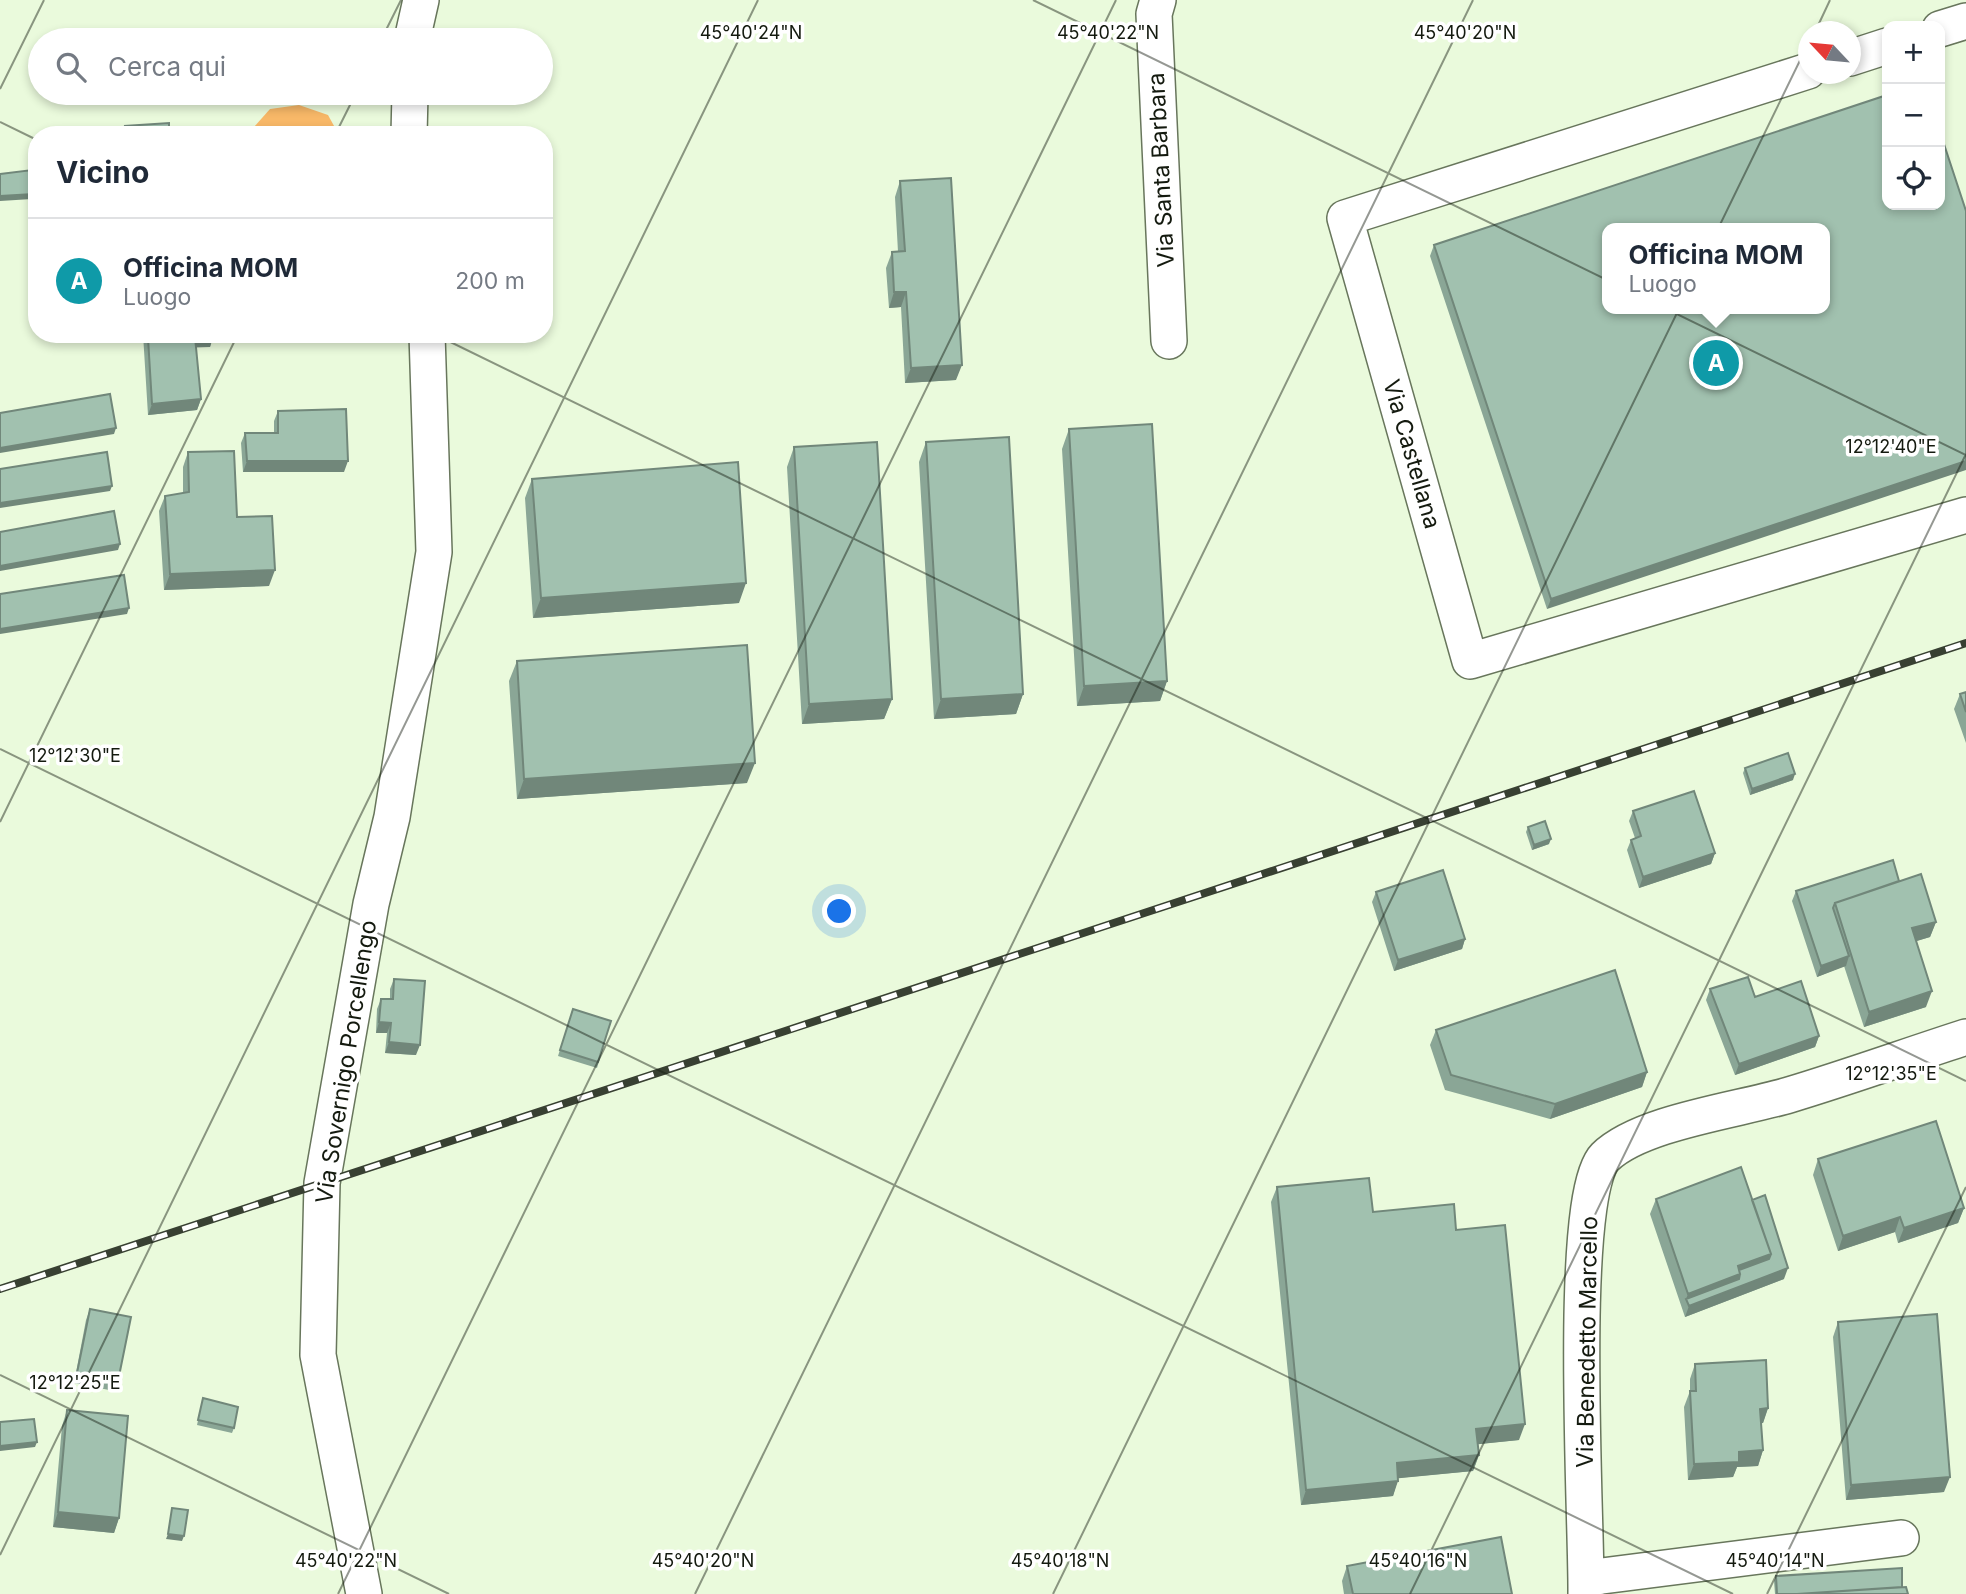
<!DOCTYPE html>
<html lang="it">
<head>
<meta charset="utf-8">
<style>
  body { margin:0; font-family:Inter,sans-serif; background:#f6f6f7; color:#1f2937 }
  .controls { position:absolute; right:21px; top:21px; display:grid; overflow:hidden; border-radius:14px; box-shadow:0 4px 10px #0003 }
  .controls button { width:63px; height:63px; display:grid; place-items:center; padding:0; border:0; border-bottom:2px solid #e0e1e3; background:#fff; color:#1f2937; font:35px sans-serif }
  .compass { position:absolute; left:1798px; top:21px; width:63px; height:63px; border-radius:50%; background:#fff; box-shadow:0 4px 10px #0003; rotate:296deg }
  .you { position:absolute; left:840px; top:912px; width:24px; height:24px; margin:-18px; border:5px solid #fff; border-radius:50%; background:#1a73e8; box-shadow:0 0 0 10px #1a73e833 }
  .badge { display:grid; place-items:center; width:46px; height:46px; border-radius:50%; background:#7c3aed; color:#fff; font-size:23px; font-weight:700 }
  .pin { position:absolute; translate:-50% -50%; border:4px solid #fff; box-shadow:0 2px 7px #0006 }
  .popup { position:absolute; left:1602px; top:223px; width:228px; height:91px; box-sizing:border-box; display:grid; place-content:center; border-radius:14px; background:#fff; filter:drop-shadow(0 2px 5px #0005); font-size:23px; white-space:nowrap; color:#747a83 }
  .popup b { font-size:26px; color:#1f2937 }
  .popup::after { content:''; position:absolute; left:50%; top:100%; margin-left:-14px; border:14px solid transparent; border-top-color:#fff }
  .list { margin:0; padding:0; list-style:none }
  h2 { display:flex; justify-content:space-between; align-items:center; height:91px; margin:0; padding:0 28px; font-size:30px }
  h2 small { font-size:23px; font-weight:400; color:#747a83 }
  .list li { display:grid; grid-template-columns:46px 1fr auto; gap:21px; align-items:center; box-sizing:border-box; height:126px; padding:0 28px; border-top:2px solid #e0e1e3 }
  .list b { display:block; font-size:26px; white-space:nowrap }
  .list p { margin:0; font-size:23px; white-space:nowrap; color:#747a83 }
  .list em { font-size:23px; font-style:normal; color:#747a83 }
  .icon { flex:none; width:38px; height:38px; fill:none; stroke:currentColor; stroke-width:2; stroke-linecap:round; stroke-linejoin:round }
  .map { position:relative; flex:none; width:1966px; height:1594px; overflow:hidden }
  .search { position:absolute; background:#fff; box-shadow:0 4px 10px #0003; left:28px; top:28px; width:525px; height:77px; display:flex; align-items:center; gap:18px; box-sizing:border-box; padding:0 24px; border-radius:38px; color:#747a83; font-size:26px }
  .panel { position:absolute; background:#fff; box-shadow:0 4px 10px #0003; left:28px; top:126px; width:525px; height:217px; border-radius:28px }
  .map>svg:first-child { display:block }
  .green { fill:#f8b868 }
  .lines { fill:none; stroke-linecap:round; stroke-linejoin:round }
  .minor-casing { stroke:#68765c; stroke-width:38 }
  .minor { stroke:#fff; stroke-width:35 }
  .rail-casing { stroke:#384032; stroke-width:8 }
  .rail { stroke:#fff; stroke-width:5; stroke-dasharray:16; stroke-linecap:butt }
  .wall { fill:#8aa696 }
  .shaded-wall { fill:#71877a }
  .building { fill:#a1c1af; stroke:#71877a; stroke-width:2; fill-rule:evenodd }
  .ticks { fill:none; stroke:#141a0f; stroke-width:2; stroke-opacity:0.45 }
  .labels { text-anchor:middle; stroke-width:7; stroke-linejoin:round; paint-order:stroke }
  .street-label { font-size:23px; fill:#141a0f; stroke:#fff }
  .ticks-label { font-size:18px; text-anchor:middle; fill:#141a0f; stroke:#fff; stroke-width:7; stroke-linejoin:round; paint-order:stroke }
</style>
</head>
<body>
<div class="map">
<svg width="1966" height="1594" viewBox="0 0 1966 1594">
  <rect width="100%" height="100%" fill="#eafadc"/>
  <path class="green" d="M299,105L328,115L339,135H247L270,109Z"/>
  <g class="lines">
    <g class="minor-casing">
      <path id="minor" d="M1158,0L1154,14L1169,341
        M1940,29L1966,21
        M412,40L421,0
        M1850,58L1887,46
        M1808,71L1345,218L1470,661L1966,515
        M409,135L410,93
        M1586,1578L1901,1538
        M364,1594L318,1355L322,1183L371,904L392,817L434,552L427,334
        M1586,1594C1587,1524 1567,1195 1605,1157C1641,1122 1739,1110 1789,1095C1849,1077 1907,1056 1966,1037"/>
    </g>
    <use href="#minor" class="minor"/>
    <g class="rail-casing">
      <path id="rail" d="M0,1289L1966,643"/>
    </g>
    <use href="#rail" class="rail"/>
  </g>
  <path class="wall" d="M900,181L956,380L905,383L901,307L889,308L886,268L892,252H898L895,197Z
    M1966,211L1547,609L1430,256L1434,245Z
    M143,334H214L210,347H196L201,399L197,410L148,415Z
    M278,411L344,472H243L241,443L245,433H274V421Z
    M1069,429L1167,681L1160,701L1077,706L1062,449Z
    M926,442L1023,694L1016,714L934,719L919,462Z
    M794,447L892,699L884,719L802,724L787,467Z
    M188,452L237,517L269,586L164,590L159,511L165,496L183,493V467Z
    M532,479L739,603L533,618L525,498Z
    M517,661L747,783L517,799L509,681Z
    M1966,692V743L1954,709L1960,694Z
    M1745,768L1793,780L1750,795L1743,773Z
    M1633,811L1715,853L1711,864L1639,888L1627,850L1631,840L1635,838L1629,821Z
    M1528,827L1549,844L1532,850L1526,832Z
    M1899,881L1936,922L1930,937L1916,941L1926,1007L1864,1027L1844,966L1817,977L1792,901L1796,891Z
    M1376,892L1465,939L1462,949L1394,971L1372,902Z
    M394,979L416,1055L385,1053L387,1033H376L377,1009L381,999H390V989Z
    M1710,989L1819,1036L1815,1047L1735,1075L1706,1000Z
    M573,1009L611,1021L597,1068L558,1056Z
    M1436,1030L1647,1072L1642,1087L1550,1119L1445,1090L1430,1045Z
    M1818,1159L1964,1208L1958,1223L1898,1243L1895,1232L1838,1251L1813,1175Z
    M1277,1187L1373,1212L1456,1230L1519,1440L1478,1444L1479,1455L1473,1471L1398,1478L1393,1496L1301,1505L1271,1202Z
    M1656,1199L1752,1200L1784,1279L1685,1317L1650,1214Z
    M90,1309L118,1381L114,1391L74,1383L86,1320Z
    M1838,1322L1944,1492L1846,1500L1833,1337Z
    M1695,1364L1768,1408L1763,1423H1761L1763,1450L1758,1466L1737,1467L1733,1477L1688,1480L1684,1407L1690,1391V1379Z
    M203,1398L234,1428L232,1433L197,1425Z
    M67,1410L119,1518L114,1533L53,1527L62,1426Z
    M1347,1566L1512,1594H1344L1342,1581Z
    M1776,1576L1902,1587L1908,1594H1775L1774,1581Z"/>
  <path class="shaded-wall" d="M34,194L32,199L0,201V196Z
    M894,292H906L901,307L889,308Z
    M149,334H214L210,347L148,349V338Z
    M962,365L956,380L905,383L911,368Z
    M201,399L197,410L148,415L152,404Z
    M116,428L114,434L0,453V448Z
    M247,461H348L344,472H243Z
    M1966,461V470L1547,609L1551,599Z
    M112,486L110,491L0,508V503Z
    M120,544L118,550L0,571V566Z
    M275,570L269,586L164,590L170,574Z
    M746,583L739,603L533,618L541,598Z
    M129,608L127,614L0,634V629Z
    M1167,681L1160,701L1077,706L1084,686Z
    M1023,694L1016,714L934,719L941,699Z
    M892,699L884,719L802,724L809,704Z
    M755,763L747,783L517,799L524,779Z
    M1795,774L1793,780L1750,795L1752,789Z
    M1551,839L1549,844L1532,850L1534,845Z
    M1715,853L1711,864L1639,888L1643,877Z
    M1936,922L1930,937L1907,944L1912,928Z
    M1465,939L1462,949L1394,971L1398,960Z
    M1849,956L1846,966L1817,977L1821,966Z
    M1932,991L1926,1007L1864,1027L1869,1012Z
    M379,1022L391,1023L387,1033H376Z
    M1819,1036L1815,1047L1735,1075L1739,1064Z
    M389,1042L420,1045L416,1055L385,1053Z
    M1647,1072L1642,1087L1550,1119L1555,1104Z
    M1964,1208L1958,1223L1898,1243L1904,1228Z
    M1900,1217L1895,1232L1838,1251L1843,1236Z
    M1771,1254L1765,1269L1788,1268L1784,1279L1685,1317L1689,1306L1686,1299L1688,1294L1738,1266Z
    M1768,1408L1763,1423L1755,1424L1760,1409Z
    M1525,1424L1519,1440L1471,1445L1476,1429Z
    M37,1442L35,1447L0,1451V1446Z
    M1763,1450L1758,1466L1737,1467L1733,1477L1688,1480L1694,1464L1739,1452Z
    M1479,1455L1473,1471L1391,1479L1397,1463Z
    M1950,1477L1944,1492L1846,1500L1851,1485Z
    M1398,1481L1393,1496L1301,1505L1306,1490Z
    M58,1512L119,1518L114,1533L53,1527Z
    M168,1534L184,1536L182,1541L166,1539Z"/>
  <path class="building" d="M1887,95V205H1940V132L1966,211V461L1551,599L1434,245ZM1607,228H1824V309H1607Z
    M169,123V135H126L125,126Z
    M84,128L85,135H62L61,129Z
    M32,170L34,194L0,196V174Z
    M951,178L962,365L911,368L906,292H894L892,252L905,251L900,181Z
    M195,337L201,399L152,404L148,338Z
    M110,394L116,428L0,448V413Z
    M346,409L348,461H247L245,433H278V411Z
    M1152,424L1167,681L1084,686L1069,429Z
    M1009,437L1023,694L941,699L926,442Z
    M877,442L892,699L809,704L794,447Z
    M234,451L237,517L272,516L275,570L170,574L165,496L189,492L188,452Z
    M107,452L112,486L0,503V469Z
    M738,462L746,583L541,598L532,479Z
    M114,511L120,544L0,566V532Z
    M124,575L129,608L0,629V594Z
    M747,645L755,763L524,779L517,661Z
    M1966,692V712L1960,694Z
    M1788,753L1795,774L1752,789L1745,768Z
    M1694,791L1715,853L1643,877L1631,840L1641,836L1633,811Z
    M1545,821L1551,839L1534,845L1528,827Z
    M1893,860L1899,881L1835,903L1833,908L1849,956L1821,966L1796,891Z
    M1443,870L1465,939L1398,960L1376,892Z
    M1921,874L1936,922L1912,928L1932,991L1869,1012L1835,903Z
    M1615,970L1647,1072L1555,1104L1451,1075L1436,1030Z
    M1748,977L1755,997L1801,981L1819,1036L1739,1064L1710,989Z
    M394,979L425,981L420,1045L389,1042L391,1023L379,1022L381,999H393Z
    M573,1009L611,1021L598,1062L560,1050Z
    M1936,1121L1964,1208L1904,1228L1900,1217L1843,1236L1818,1159Z
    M1741,1167L1771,1254L1738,1266L1740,1274L1688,1294L1656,1199Z
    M1369,1178L1373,1212L1454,1204L1456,1230L1505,1225L1525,1424L1476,1429L1479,1455L1397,1463L1398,1481L1306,1490L1277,1187Z
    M1765,1195L1788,1268L1689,1306L1686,1299L1739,1279L1740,1274L1739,1270L1769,1259L1771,1254L1752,1200Z
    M90,1309L131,1317L118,1381L77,1373Z
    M1937,1314L1950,1477L1851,1485L1838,1322Z
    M1766,1360L1768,1408L1760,1409L1763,1450L1739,1452V1462L1694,1464L1690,1391H1696L1695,1364Z
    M203,1398L238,1407L234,1428L198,1420Z
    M67,1410L128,1416L119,1518L58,1512Z
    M34,1419L37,1442L0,1446V1422Z
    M172,1508L188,1510L184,1536L168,1534Z
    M1501,1537L1512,1594H1353L1347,1566Z
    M1902,1568V1587L1797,1594H1777L1776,1576Z
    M1906,1587L1908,1594H1797Z"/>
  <path class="ticks" d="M1033,0L1966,455M1815,32L1830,0M381,40L401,0M0,89L44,0M0,122L37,140M335,135L356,93M434,334L1966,1081M0,749L1733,1594M0,822L238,334M0,1375L449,1594M0,1555L758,0M338,1594L1116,0M695,1594L1473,0M1053,1594L1808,44M1410,1594L1966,454M1767,1594L1966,1187"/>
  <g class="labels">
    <g class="street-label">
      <text transform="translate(1161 170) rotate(-93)" y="8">Via Santa Barbara</text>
      <text transform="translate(1412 454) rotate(74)" y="8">Via Castellana</text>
      <text transform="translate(346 1062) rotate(-81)" y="8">Via Sovernigo Porcellengo</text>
      <text transform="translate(1587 1342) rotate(-89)" y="8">Via Benedetto Marcello</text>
    </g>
  </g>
  <g class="ticks-label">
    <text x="751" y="39">45°40'24"N</text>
    <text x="1108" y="39">45°40'22"N</text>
    <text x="1465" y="39">45°40'20"N</text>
    <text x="1891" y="453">12°12'40"E</text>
    <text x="75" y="762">12°12'30"E</text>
    <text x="1891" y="1080">12°12'35"E</text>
    <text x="75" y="1389">12°12'25"E</text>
    <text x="346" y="1567">45°40'22"N</text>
    <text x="703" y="1567">45°40'20"N</text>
    <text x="1060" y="1567">45°40'18"N</text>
    <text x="1418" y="1567">45°40'16"N</text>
    <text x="1775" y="1567">45°40'14"N</text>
  </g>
</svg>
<div class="controls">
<button>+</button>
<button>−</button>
<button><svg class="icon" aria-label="locate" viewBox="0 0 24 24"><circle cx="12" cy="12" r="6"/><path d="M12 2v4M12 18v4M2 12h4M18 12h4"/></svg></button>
</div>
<svg class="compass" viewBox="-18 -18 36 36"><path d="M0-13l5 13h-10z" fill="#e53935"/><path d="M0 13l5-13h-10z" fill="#747a83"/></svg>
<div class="you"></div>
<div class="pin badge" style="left:1716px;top:363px;background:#0f9aa8">A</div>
<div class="popup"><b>Officina MOM</b>Luogo</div>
<div class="search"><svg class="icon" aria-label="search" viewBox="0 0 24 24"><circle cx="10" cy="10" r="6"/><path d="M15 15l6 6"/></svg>Cerca qui</div>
<section class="panel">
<h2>Vicino<small></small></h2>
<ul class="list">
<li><span class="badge" style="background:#0f9aa8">A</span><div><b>Officina MOM</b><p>Luogo</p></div><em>200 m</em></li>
</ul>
</section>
</div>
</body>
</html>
